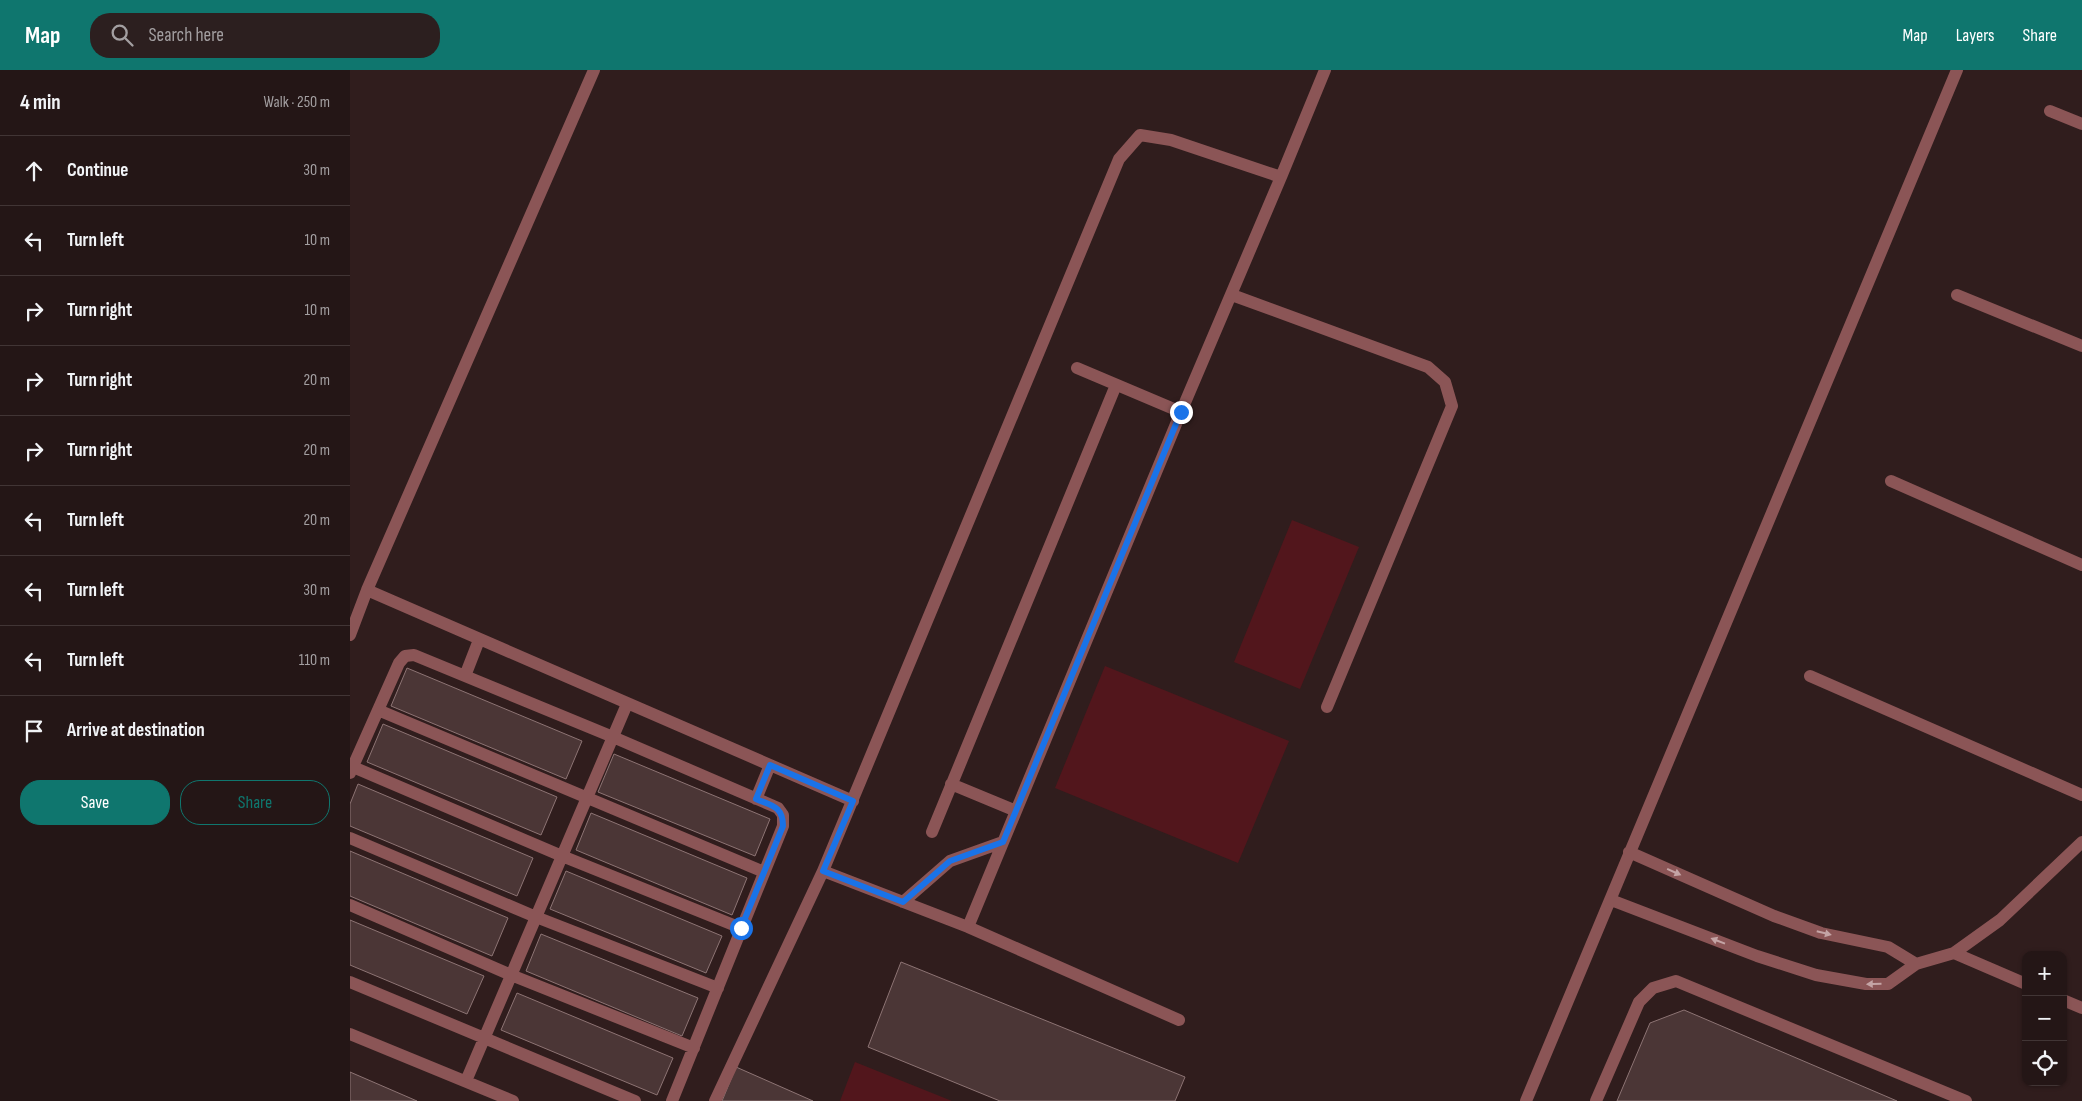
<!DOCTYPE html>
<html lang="en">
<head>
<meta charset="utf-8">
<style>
  body { margin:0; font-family:"Sofia Sans Condensed",sans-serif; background:#2c1f1f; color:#f1f3f6 }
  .controls { position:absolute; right:15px; bottom:15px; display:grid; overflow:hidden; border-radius:10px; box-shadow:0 1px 4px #0004 }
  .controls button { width:45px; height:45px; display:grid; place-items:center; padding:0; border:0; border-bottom:1px solid #413535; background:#241616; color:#f1f3f6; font:25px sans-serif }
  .stop { position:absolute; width:15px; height:15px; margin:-11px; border:4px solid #1a73e8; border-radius:50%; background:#fff }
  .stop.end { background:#1a73e8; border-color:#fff; box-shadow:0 1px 5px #0008 }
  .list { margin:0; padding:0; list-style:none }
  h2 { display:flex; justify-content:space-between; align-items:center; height:65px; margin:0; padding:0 20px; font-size:21px }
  h2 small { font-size:16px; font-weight:400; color:#a39fa1 }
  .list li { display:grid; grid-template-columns:32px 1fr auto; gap:15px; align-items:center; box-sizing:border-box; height:70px; padding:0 20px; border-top:1px solid #413535 }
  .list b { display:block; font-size:19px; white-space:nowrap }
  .list em { font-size:16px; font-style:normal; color:#a39fa1 }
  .actions { display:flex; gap:10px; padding:15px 20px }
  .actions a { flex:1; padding:11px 0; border:1px solid #0f766e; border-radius:20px; text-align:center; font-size:18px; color:#0f766e }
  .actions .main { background:#0f766e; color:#fff }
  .icon { flex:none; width:28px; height:28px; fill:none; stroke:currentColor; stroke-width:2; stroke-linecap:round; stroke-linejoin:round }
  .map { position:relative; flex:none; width:1732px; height:1031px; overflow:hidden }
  header { display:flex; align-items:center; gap:30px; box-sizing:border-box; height:70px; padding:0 25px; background:#0f766e; color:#fff }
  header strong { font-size:24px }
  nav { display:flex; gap:28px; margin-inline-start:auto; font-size:18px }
  .search { width:350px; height:45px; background:#2c1f1f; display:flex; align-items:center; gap:12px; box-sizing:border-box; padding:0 18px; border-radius:20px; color:#a39fa1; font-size:19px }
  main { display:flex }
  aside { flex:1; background:#241616 }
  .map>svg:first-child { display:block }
  .green { fill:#52161c }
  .building { fill:#4b3636; stroke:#8d7474 }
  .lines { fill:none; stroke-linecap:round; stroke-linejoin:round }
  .lane { stroke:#8b5556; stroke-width:12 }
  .street { stroke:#8b5556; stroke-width:12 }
  .oneway { fill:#c4a4a5 }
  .route { stroke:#1a73e8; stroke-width:6 }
</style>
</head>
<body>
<header>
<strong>Map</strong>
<div class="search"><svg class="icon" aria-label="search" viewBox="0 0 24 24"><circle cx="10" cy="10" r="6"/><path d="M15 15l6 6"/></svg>Search here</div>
<nav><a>Map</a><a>Layers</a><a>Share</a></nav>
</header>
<main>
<aside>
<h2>4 min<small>Walk · 250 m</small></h2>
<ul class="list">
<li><svg class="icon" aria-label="ahead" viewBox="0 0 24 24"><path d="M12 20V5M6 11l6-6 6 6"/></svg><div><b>Continue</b></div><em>30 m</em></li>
<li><svg class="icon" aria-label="left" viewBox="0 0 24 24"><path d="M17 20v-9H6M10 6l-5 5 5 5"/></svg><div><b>Turn left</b></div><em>10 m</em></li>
<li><svg class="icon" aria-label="right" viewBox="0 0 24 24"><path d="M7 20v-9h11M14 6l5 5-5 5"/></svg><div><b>Turn right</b></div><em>10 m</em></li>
<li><svg class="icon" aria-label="right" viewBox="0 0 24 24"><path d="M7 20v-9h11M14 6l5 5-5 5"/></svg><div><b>Turn right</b></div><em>20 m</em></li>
<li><svg class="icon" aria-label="right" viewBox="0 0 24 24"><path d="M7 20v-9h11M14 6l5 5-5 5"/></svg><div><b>Turn right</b></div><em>20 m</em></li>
<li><svg class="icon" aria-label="left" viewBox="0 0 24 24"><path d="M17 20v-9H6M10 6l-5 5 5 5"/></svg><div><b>Turn left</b></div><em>20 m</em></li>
<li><svg class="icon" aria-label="left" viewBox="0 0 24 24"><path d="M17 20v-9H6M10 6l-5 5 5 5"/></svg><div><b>Turn left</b></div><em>30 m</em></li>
<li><svg class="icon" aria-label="left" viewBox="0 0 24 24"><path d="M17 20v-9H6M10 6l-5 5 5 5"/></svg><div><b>Turn left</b></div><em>110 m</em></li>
<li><svg class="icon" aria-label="arrive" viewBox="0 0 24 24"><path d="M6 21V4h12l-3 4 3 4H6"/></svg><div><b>Arrive at destination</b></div></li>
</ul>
<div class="actions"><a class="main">Save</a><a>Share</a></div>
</aside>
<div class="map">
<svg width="1732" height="1031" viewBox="0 0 1732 1031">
  <rect width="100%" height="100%" fill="#301d1d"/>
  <path class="green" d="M942,450L1009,477L950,619L884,592Z
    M755,596L939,671L888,793L705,718Z
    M505,992L602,1031H490Z"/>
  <path class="building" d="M57,598L232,671L216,709L41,636Z
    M33,654L207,727L191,765L17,692Z
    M264,684L420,749L405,786L248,722Z
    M8,714L183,788L167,826L0,756V734Z
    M241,743L397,808L382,845L226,780Z
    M0,781L158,848L142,886L0,826Z
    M216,801L372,866L356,903L200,839Z
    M0,850L134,906L117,944L0,895Z
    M191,864L348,928L332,966L176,901Z
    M551,892L835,1007L825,1031H650L518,977Z
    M167,923L323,988L307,1025L151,960Z
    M1334,940L1547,1031H1267L1300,953Z
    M386,997L463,1031H372Z
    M0,1002L67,1031H0Z"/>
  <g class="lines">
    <path class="lane" d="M882,225L1078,297L1095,312L1102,336L977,637
      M727,298L831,342
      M17,520L503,731
      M0,565L17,520L244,0
      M115,606L129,570
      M28,640L414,802
      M3,697L212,786L391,858
      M0,703L49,593L55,586L64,585L263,667L428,738L433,745V756L322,1031
      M601,714L666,741
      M406,729L420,695
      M582,762L766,315
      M0,768L186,847L368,918
      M473,801L618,857
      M553,832L600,791L653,772
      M0,835L161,905L344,978
      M0,912L285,1031
      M829,950L618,857L831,342L931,107
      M0,964L163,1031
      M116,1011L277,634
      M365,1031L473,801L769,89L790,65L821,70L931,107L975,0
      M1246,1031L1289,932L1303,918L1326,911L1616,1031"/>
    <path class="street" d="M1700,41L1732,54
      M1607,225L1732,276
      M1541,411L1732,495
      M1460,606L1732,725
      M1279,782L1424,846L1471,863L1538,877L1566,894
      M1261,830L1407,886L1466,905L1516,914H1538L1566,894L1604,883L1650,850L1732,772
      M1604,883L1676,914
      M1713,930L1732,938
      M1176,1031L1607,0"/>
  </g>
  <defs><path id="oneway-solid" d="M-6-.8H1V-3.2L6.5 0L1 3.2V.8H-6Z" transform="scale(1.25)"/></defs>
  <g class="oneway">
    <use href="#oneway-solid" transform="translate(1324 802) rotate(24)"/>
    <use href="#oneway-solid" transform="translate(1474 863) rotate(14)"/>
    <use href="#oneway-solid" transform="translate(1368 871) rotate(-159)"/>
    <use href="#oneway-solid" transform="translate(1524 914) rotate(179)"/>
  </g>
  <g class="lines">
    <path class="route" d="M391,858L433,756C433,736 422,736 406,729L420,695L503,731L473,801L553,832L600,791L653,772L831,342"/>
  </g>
</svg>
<div class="controls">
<button>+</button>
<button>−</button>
<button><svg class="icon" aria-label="locate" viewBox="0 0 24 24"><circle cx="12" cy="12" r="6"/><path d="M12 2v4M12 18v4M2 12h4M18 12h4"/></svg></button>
</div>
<div class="stop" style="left:391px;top:858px"></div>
<div class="stop end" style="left:831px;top:342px"></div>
</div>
</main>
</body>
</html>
